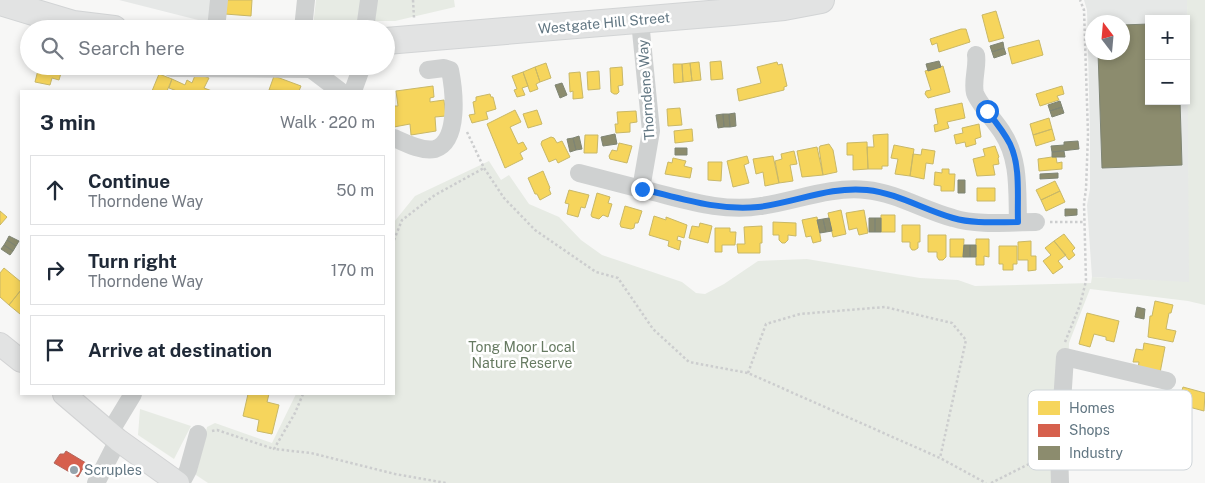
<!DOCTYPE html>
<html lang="en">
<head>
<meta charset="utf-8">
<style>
  body { margin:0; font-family:"Public Sans",sans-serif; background:#f2f2f3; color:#1f2937 }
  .controls { position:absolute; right:15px; top:15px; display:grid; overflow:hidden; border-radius:0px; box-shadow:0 2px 8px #0003 }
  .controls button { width:45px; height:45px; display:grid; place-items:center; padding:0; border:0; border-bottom:1px solid #e0e1e3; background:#fff; color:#1f2937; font:25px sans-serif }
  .compass { position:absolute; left:1085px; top:15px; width:45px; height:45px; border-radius:50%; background:#fff; box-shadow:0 2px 8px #0003; rotate:344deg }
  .stop { position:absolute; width:15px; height:15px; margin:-11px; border:4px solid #1a73e8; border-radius:50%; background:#fff }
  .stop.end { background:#1a73e8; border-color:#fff; box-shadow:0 1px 5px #0008 }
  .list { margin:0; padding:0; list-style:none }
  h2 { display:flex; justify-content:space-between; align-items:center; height:65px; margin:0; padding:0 20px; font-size:21px }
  h2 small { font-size:16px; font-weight:400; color:#747a83 }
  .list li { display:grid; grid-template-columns:32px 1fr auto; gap:15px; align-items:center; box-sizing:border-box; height:70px; margin:0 10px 10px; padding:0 10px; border:1px solid #e0e1e3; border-radius:0px }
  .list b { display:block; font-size:19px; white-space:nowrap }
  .list p { margin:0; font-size:16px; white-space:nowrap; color:#747a83 }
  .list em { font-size:16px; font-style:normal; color:#747a83 }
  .icon { flex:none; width:28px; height:28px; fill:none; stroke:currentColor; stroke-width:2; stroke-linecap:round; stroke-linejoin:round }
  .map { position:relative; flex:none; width:1205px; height:483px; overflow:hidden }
  .search { position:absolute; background:#fff; box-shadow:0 2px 8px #0003; left:20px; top:20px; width:375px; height:55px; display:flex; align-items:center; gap:12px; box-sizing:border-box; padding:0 18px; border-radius:28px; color:#747a83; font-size:19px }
  .panel { position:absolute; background:#fff; box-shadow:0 2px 8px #0003; left:20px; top:90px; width:375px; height:305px; border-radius:0px }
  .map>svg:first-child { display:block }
  .built { fill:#e6e8e7; fill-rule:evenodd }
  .green { fill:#e7ebe4 }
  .homes { fill:#f6d55c; stroke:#c9b867 }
  .shops { fill:#d6604d; stroke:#b3675d }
  .industry { fill:#8c8c6e; stroke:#7f8574 }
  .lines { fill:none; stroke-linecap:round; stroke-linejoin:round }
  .major-casing { stroke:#d2d3d4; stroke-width:24 }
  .highway-casing { stroke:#d2d4d5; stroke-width:28 }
  .path { stroke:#cccdce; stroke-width:2.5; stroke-dasharray:2.5 2.5; stroke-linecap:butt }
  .minor { stroke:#cfd1d1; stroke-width:18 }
  .major { stroke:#e2e3e3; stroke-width:22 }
  .highway { stroke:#e2e3e3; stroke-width:26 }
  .route { stroke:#1a73e8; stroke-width:6 }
  .poi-dot { fill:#96a3ab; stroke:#fff; stroke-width:2 }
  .labels { text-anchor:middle; stroke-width:5; stroke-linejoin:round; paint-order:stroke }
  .street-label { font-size:14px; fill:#617682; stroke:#fff }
  .park-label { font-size:14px; fill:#667a61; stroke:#fff }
  .poi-label { font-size:14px; fill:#617682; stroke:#fff; text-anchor:start }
  .key { fill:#fff; stroke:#d0d6da; stroke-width:1 }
  .key-label { font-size:14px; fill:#617682 }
</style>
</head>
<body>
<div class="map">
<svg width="1205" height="483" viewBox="0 0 1205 483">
  <rect width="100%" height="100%" fill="#f7f7f6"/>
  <path class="built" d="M119,0H212L210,23Z
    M1084,0H1187L1190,283L1092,277L1087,205L1090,189V133L1087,10ZM1149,19H1186V101H1149ZM1092,22H1122V52H1092Z"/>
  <path class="green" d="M316,0H364L363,24L313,26Z
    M376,0H454L455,7L395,21H375Z
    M1187,0H1205V305L1188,301L1090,289L1069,343L1065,483H208L196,475L207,427L215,423L272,443L296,394H394V222L415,196L489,161L501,180L509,175L529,204L559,217L581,240L602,255L682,282L696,293L705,294L724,284L758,261L807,259L920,278L958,280L975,286L1091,283L1092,277L1189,282Z
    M140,409L191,426L174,459L138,435Z"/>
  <path class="homes" d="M226,0H252L251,16L225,14Z
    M996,11L1004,38L989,42L982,15Z
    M961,29H966L970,42L939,52L937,43L932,45L930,39Z
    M1039,40L1043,55L1012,64L1008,48Z
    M721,61L723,79L711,80L710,62Z
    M699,62L701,80L692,81L690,63Z
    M777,62L778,65L782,64L787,86L784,87V90L739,101L737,89L761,83L757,67Z
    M546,63L551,78L540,82L535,67Z
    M690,63L692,81L683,82L682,64Z
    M673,64H682L683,82L674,83Z
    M39,66H69L67,74L61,73L59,80L52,78L50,85L35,82Z
    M943,66L950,92L928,98L925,94L926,91L931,90L925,71Z
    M535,67L540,82L536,84L538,89L530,92L523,72Z
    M622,67L623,85L618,86L619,92L617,94H614L611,92L610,68Z
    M599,71L600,89L588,90L587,72Z
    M523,72L528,86L522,88L525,95L517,97L514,90L517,89L512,76Z
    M580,72L583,98L573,99V91L570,92L569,73Z
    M196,73L209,78L204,88L212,91H177L169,88L172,79L185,85L187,80L192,83Z
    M159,74L172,79L167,91H152Z
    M274,76L301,86L299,91L269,90Z
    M433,86L434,97L430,98V102L444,100L446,116L435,117L436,131L411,135L410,124L394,127V106H398L396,91Z
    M1062,86L1064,94L1057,96L1059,100L1040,106L1036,94Z
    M490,94L491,97H493L496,109L486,112L488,119L472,123L469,115L475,114L473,102L476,101V97Z
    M962,103L965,118L947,122L949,128L935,132L934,125L938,124L935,109Z
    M680,108L682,125L668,126L667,109Z
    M515,110L521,122L510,127L518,144L523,142L527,149L520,153L523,159L505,168L487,124Z
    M537,110L542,124L528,128L523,114Z
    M636,111L637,122L630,123V132L616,133L615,124H618L617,112Z
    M1049,118L1052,129L1033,135L1030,124Z
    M979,124L981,137L975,139L976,144L966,147L965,142L956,144L954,135L963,133L962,128Z
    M692,129L693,141L675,143L674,131Z
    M1052,129L1055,140L1036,146L1033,135Z
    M888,134V166H882V169H868L867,147H874L873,135Z
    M585,135H598L597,153H584Z
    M551,137L554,138L557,143L562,141L570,157L558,163L556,159L549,162L541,144L542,141Z
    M867,142L868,169L853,170V155H847V143Z
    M619,143L632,146L627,163L610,159L609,156L612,150L617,151Z
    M829,144L833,150L837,172L823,175L819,148L820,146Z
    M894,145L914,149L910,176L895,174L898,159L891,158Z
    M995,146L999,157L998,158L999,164L993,165L995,175L977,176L973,159L985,156L983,149Z
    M817,147L823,175L802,177L797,151Z
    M922,149L935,151L933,164L926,163L924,179L910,176L913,154L921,155Z
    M794,151L797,164L790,165L793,181L779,183L775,161L782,159L781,154Z
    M747,156L749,163L744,165L749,183L733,187L727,161Z
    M773,156L779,183L765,186L763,172L756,174L753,159Z
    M1052,157H1056L1057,163L1062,162V169L1039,171L1038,159Z
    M673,158L686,161L684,166L692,168L690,178L665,174L668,162L672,163Z
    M708,162H722L721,181L708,180Z
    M942,169H949V174H955L954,191H941V186L934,185L935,172L942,173Z
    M543,171L550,188L549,189L551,194L540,200L537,194H535L528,178Z
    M1055,181L1060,191L1041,200L1036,190Z
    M977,188H995V201H977Z
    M569,190L589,195L585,208L581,207L578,217L567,214L569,204L565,203Z
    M1060,191L1065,202L1046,211L1041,200Z
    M597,193L610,197L608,203L612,204L608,217L603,215L599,219L592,217L591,215Z
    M625,206L642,211L638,223H635L634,228L631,229L621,227L620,224Z
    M841,210L846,234L833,237L828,213Z
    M864,210L868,233L859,235L857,228L849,230L846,213Z
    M0,211L7,217L0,225Z
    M881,215H895V232H881Z
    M654,216L666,220V217L687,225L684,238L678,236L677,240L681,241L679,250L668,246L669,241L649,235Z
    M817,217L821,241L813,243L811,236L806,237L802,220Z
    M773,222L796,223V236L788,235V240L785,243H782L779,240V235H773Z
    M700,223L712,226L708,243L689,238L692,226L699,227Z
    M902,225H920V242H918V248L915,250H912L910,247V242H902Z
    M762,226V243H760V253H738L737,244H745L744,227Z
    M715,228H730V232H736L735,245H722V252H715Z
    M1064,234L1075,248L1072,251L1075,255L1069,260L1054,241Z
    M928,235H946V257L943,260H939L937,257V252H928Z
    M950,239H964L963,257H950Z
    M976,239H989V257L984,256V265H976Z
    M1031,241V256H1036V270L1028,271V260H1018V242Z
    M1054,241L1066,255L1058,261L1063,267L1053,274L1043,261L1051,255L1045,248Z
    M999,246H1017V264H1013V270H1003V264H999Z
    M4,268L21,282V290L9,305L0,297V273Z
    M21,290V313L20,314L9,305Z
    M1155,301L1173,305L1171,313H1169L1166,329L1176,331L1173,342L1148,337L1150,316H1152Z
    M1087,313L1119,321L1114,342L1106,340V337L1094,334L1090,347L1079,344Z
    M1144,343L1165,347L1160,373L1138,369L1139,362H1133L1136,349L1143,350Z
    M1183,387L1205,393L1204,411L1178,404Z
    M248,394H269L267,402L279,405L272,434L257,431L259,420L243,416Z"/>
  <path class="shops" d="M66,451L86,463L78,477L54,463L60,454H64Z"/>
  <path class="industry" d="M1149,24V101H1180L1182,165L1102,168L1098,52H1122V25Z
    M1003,42L1004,48L992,52L990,46Z
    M1004,48L1006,54L994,58L992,52Z
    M939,61L941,67L928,71L926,64Z
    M562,83L567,95L560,98L555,85Z
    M1060,101L1062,107L1050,111L1048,105Z
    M1062,107L1064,113L1052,117L1050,111Z
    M735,113L736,126L730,127L729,114Z
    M723,114H729L730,127H724Z
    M723,114L724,127L718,128L716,115Z
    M615,134L617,144L603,146L601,137Z
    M579,136L582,149L576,150L573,138Z
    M573,138L576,150L570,152L567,139Z
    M1078,141L1079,149L1052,152L1051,146L1064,145V142Z
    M675,148H687V155H675Z
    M1064,151L1065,157H1052V152Z
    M1058,173V178L1040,179V174Z
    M958,180H965V193H958Z
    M1065,209H1077V215L1065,216Z
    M829,218L832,231L826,232L823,219Z
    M869,218H875V232H869Z
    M875,218H881V232H875Z
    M823,219L826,232L820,233L817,220Z
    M9,236L19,241L16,246L7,240Z
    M7,240L16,246L13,251L4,245Z
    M4,245L13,251L10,255L1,249Z
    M964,245H970V257H963Z
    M970,245H976V257H970Z
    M1137,307L1145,309L1144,319L1135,317Z"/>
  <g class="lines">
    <g class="major-casing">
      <path id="major" d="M0,344L21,361
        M64,394L118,440L178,483"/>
    </g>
    <g class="highway-casing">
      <path id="highway" d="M0,2L73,24L114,29
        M386,41L733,12L784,7L821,0"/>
    </g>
    <path class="path" d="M413,0L414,18
      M467,132L484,168L504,198L535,230L596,272L618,278L653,329L689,362L748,373L940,458L986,483
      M1050,222H1084
      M394,240L402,220L435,195L484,168
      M1065,342L1080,305L1086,281L1084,203L1086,189L1088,134L1084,10L1080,0
      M748,373L766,324L800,314L885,307L952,323L966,340L940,458
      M303,394L295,413L274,449L311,453L395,474L446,483
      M212,431L217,430L274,449
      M991,483L1043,457"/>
    <path class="minor" d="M640,21L651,131L641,189C681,198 720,213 761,206C795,201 831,186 866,190C897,193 923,210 953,218C979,226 1009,222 1036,222
      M216,29L219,0
      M303,29L306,0
      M365,29L369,0
      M976,55C978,67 972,81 975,93C978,103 996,122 1002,132C1020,159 1017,191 1018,222
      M171,68L311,69L340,91
      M353,91L362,66
      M394,138C405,143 422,152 435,149C460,141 454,90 450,70L444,68L428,70
      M579,173L641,189
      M110,432L133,394
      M96,483L118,440
      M181,483L188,470L198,434
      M1060,483L1059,448L1065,357L1167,381"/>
    <use href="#major" class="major"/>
    <use href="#highway" class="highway"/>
  </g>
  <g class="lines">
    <path class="route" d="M642,189C680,198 717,211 758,207C794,203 830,186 867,190C897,193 924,210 953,218C974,224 996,222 1018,222C1017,197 1021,167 1010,144C1004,132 995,121 987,111"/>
  </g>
  <circle class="poi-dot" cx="74" cy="470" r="5"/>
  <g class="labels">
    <g class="street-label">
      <text transform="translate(604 23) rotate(-5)" y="5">Westgate Hill Street</text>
      <text transform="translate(646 90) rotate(-94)" y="5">Thorndene Way</text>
    </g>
    <g class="park-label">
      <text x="522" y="352">Tong Moor Local<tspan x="522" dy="16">Nature Reserve</tspan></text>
    </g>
    <g class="poi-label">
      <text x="84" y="475">Scruples</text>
    </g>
  </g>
  <rect x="1028" y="390" width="164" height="80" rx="8" class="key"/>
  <rect x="1038" y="401" width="22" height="14" fill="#f6d55c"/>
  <rect x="1038" y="424" width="22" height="13" fill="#d6604d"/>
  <rect x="1038" y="446" width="22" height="14" fill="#8c8c6e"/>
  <g class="key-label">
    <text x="1069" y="413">Homes</text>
    <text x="1069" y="435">Shops</text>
    <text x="1069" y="458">Industry</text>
  </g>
</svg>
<div class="controls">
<button>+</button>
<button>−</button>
</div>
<svg class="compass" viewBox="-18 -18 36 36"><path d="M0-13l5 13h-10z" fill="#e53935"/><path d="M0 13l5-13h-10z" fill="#747a83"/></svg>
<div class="stop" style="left:987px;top:111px"></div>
<div class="stop end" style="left:642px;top:189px"></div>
<div class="search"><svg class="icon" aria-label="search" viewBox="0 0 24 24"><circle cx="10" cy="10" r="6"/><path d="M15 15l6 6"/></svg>Search here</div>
<section class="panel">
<h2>3 min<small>Walk · 220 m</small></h2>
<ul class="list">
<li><svg class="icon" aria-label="ahead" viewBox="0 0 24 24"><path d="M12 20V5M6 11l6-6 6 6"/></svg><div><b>Continue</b><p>Thorndene Way</p></div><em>50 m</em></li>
<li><svg class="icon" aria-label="right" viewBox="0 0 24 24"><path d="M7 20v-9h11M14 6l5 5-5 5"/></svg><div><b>Turn right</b><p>Thorndene Way</p></div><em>170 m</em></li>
<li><svg class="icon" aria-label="arrive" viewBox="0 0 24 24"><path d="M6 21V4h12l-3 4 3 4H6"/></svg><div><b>Arrive at destination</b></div></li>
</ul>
</section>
</div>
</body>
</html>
